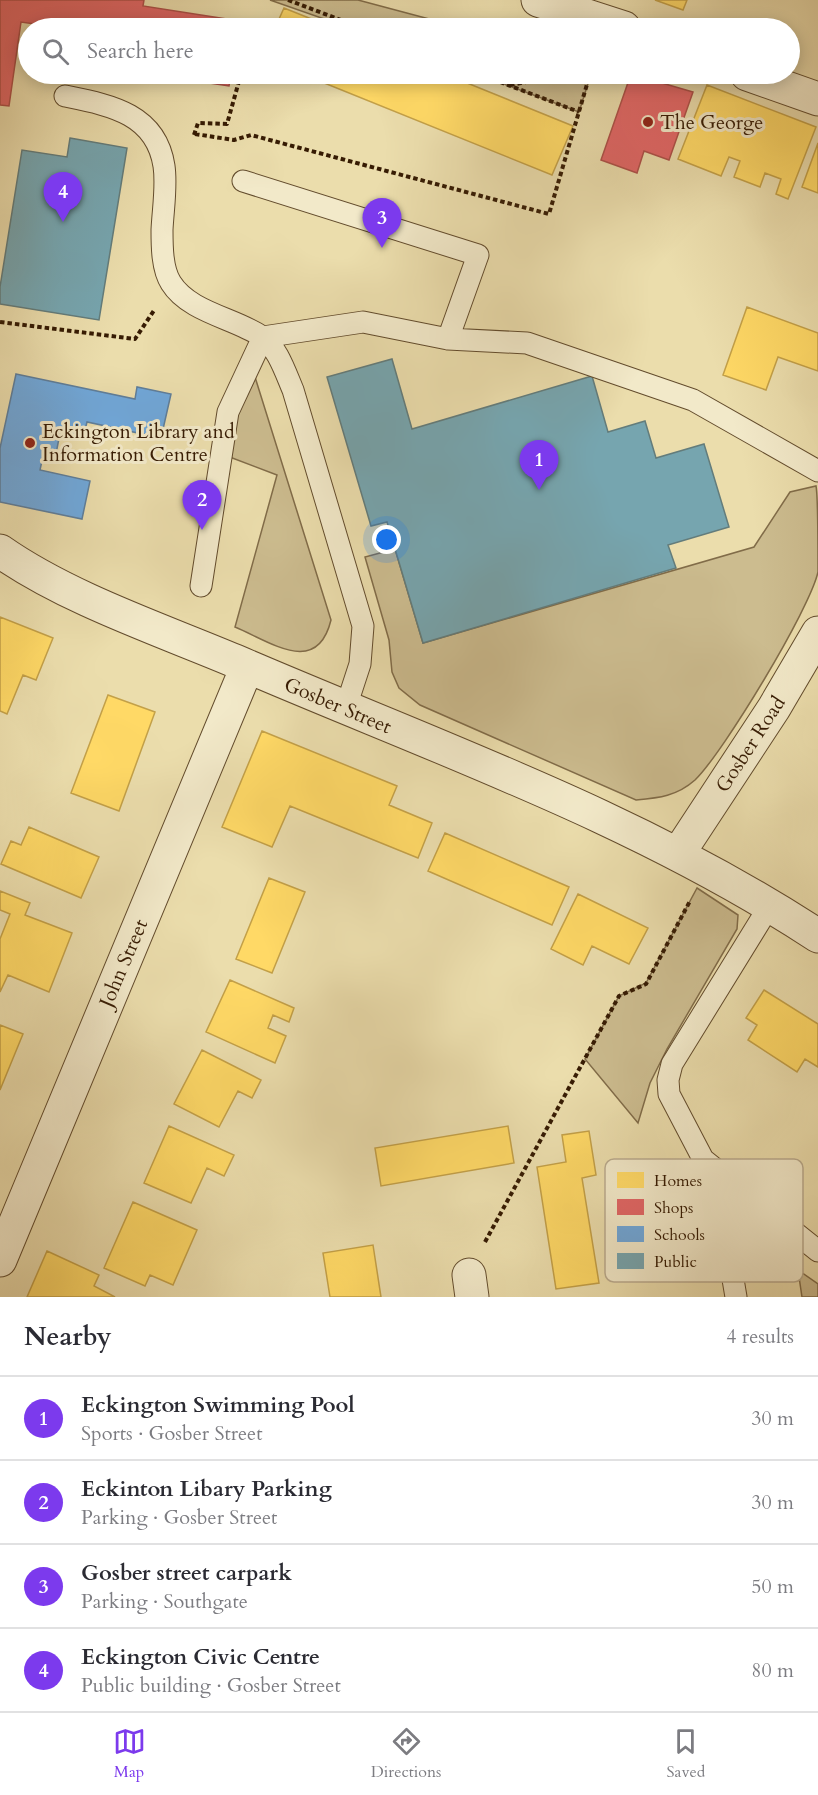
<!DOCTYPE html>
<html lang="en">
<head>
<meta charset="utf-8">
<style>
  body { margin:0; font-family:Cardo,serif; background:#f7f7f7; color:#2b2b33 }
  .you { position:absolute; left:387px; top:540px; width:21px; height:21px; margin:-15px; border:4px solid #fff; border-radius:50%; background:#1a73e8; box-shadow:0 0 0 9px #1a73e833 }
  .badge { display:grid; place-items:center; width:39px; height:39px; border-radius:50%; background:#7c3aed; color:#fff; font-size:20px; font-weight:700 }
  .pin { position:absolute; translate:-50% -50px; filter:drop-shadow(0 2px 3px #0008) }
  .pin::after { content:''; position:absolute; top:32px; width:21px; height:18px; background:inherit; clip-path:polygon(0 0,100% 0,50% 100%) }
  .list { margin:0; padding:0; list-style:none }
  h2 { display:flex; justify-content:space-between; align-items:center; height:78px; margin:0; padding:0 24px; font-size:26px }
  h2 small { font-size:20px; font-weight:400; color:#7c7c81 }
  .list li { display:grid; grid-template-columns:39px 1fr auto; gap:18px; align-items:center; box-sizing:border-box; height:84px; padding:0 24px; border-top:2px solid #e1e1e2 }
  .list b { display:block; font-size:22px; white-space:nowrap }
  .list p { margin:0; font-size:20px; white-space:nowrap; color:#7c7c81 }
  .list em { font-size:20px; font-style:normal; color:#7c7c81 }
  .icon { flex:none; width:33px; height:33px; fill:none; stroke:currentColor; stroke-width:2; stroke-linecap:round; stroke-linejoin:round }
  .map { position:relative; flex:none; width:818px; height:1297px; overflow:hidden }
  .search { position:absolute; background:#fff; box-shadow:0 3px 15px #0003; left:18px; right:18px; top:18px; height:66px; display:flex; align-items:center; gap:15px; box-sizing:border-box; padding:0 21px; border-radius:33px; color:#7c7c81; font-size:22px }
  .sheet { height:414px; background:#fff }
  nav { display:flex; justify-content:space-around; align-items:center; box-sizing:border-box; height:84px; border-top:2px solid #e1e1e2; background:#fff; font-size:16px; color:#7c7c81 }
  nav a { display:grid; justify-items:center; gap:3px }
  nav .on { color:#7c3aed }
  .map>svg:first-child { display:block }
  .green { fill:#ccbc8f; stroke:#816c49; stroke-width:1.5 }
  .homes { fill:#ffd966; stroke:#c3a048; stroke-width:1.5 }
  .shops { fill:#e06666; stroke:#ad5048; stroke-width:1.5 }
  .schools { fill:#6fa8dc; stroke:#5e7e9b; stroke-width:1.5 }
  .public { fill:#76a5af; stroke:#637c7b; stroke-width:1.5 }
  .lines { fill:none; stroke-linecap:round; stroke-linejoin:round }
  .service-casing { stroke:#634c2d; stroke-width:23 }
  .minor-casing { stroke:#634c2d; stroke-width:35 }
  .path { stroke:#361b03; stroke-width:4; stroke-dasharray:4.5 3; stroke-linecap:butt }
  .service { stroke:#f2e9c9; stroke-width:21 }
  .minor { stroke:#f2e9c9; stroke-width:33 }
  .poi-dot { fill:#8f2418; stroke:#f2e9c9; stroke-width:2 }
  .labels { text-anchor:middle; stroke-width:6; stroke-linejoin:round; paint-order:stroke }
  .poi-label { font-size:20px; fill:#361b03; stroke:#f2e9c9; text-anchor:start }
  .street-label { font-size:20px; fill:#361b03; stroke:#f2e9c9 }
  .key { fill:#f2e9c9; stroke:#baab8e; stroke-width:1.5 }
  .key-label { font-size:16px; fill:#361b03 }
</style>
</head>
<body>
<div class="map">
<svg width="818" height="1297" viewBox="0 0 818 1297">
  <rect width="100%" height="100%" fill="#ebddac"/>
  <filter id="stains"><feTurbulence type="fractalNoise" baseFrequency=".00333" numOctaves="4"/><feColorMatrix values="0 0 0 0 .2 0 0 0 0 .09 0 0 0 0 .02 0 0 0 .5 -.17"/></filter>
  <radialGradient id="worn" r=".72"><stop offset=".6" stop-color="#630" stop-opacity="0"/><stop offset="1" stop-color="#630" stop-opacity=".3"/></radialGradient>
  <path class="green" d="M270,0H358L463,28H350Z
    M477,74H591L579,112Z
    M255,377L331,620C317,677 271,642 235,627L277,475L227,456L236,419Z
    M816,486C818,495 818,562 818,572C810,609 723,753 695,780C677,796 659,798 636,800L420,705L399,688L392,672L389,640L365,557L395,549L423,643L754,547L790,492Z
    M697,888L738,915L737,929L667,1049L650,1083L638,1123L585,1059L619,996L646,983Z
    M798,1270L818,1284V1297H802Z"/>
  <path class="homes" d="M655,0H687L683,10Z
    M284,8L334,28H275Z
    M302,74H445L573,126L552,175Z
    M707,85L816,127L788,199L776,194L781,179L765,173L760,187L734,177L740,161L729,157L721,176L678,159Z
    M818,143V193L802,187Z
    M747,307L818,333V371L778,357L766,390L723,375Z
    M0,617L53,638L36,680L23,675L7,714L0,711Z
    M108,695L155,712L119,811L71,793Z
    M262,731L397,786L389,805L432,823L418,858L290,806L272,847L222,827Z
    M29,827L99,857L81,898L1,864L11,841L21,845Z
    M445,833L569,887L552,925L428,871Z
    M269,878L305,892L272,973L236,959Z
    M0,891L30,903L25,915L72,933L49,992L8,975L0,992V939L10,914L0,910Z
    M578,894L648,928L629,964L592,946L583,965L551,949Z
    M230,980L294,1008L289,1022L273,1015L268,1028L286,1036L275,1063L206,1032Z
    M764,990L818,1024V1067L805,1059L797,1072L748,1040L757,1025L746,1018Z
    M0,1025L23,1034L0,1090Z
    M202,1050L261,1080L252,1098L238,1091L219,1127L174,1104Z
    M169,1126L234,1155L224,1176L207,1168L191,1203L144,1183Z
    M508,1126L514,1163L381,1186L375,1148Z
    M589,1131L596,1175L582,1178L599,1283L556,1289L537,1167L566,1162L562,1135Z
    M133,1202L197,1230L173,1285L150,1275L145,1286L104,1268Z
    M373,1245L381,1297H330L323,1253Z
    M47,1251L99,1275L94,1286L115,1297H27Z"/>
  <path class="shops" d="M0,0H144L143,6L239,21L238,28H149L91,20L90,28H64L21,22L9,106L0,105Z
    M148,74H231L229,86Z
    M631,74L693,92L669,160L644,151L637,173L601,160Z"/>
  <path class="schools" d="M16,374L135,399L137,387L171,394L161,438L87,422L83,438L60,433L55,459L43,456L40,470L90,481L82,519L0,502V448Z"/>
  <path class="public" d="M70,138L127,148L99,320L0,304V287L22,150L67,157Z
    M392,359L412,429L592,376L608,432L645,421L656,458L704,444L729,527L668,545L676,568L423,643L387,522L371,526L327,377Z"/>
  <g class="lines">
    <g class="service-casing">
      <path id="service" d="M65,96C109,105 156,113 164,166C167,186 163,209 162,230C162,246 162,269 171,283C189,312 234,318 261,336C277,346 286,374 293,390L363,626L360,664L345,710
        M243,181L478,255L448,339
        M263,337L363,322L448,339L527,343L693,400L818,471
        M201,586L228,412L263,337
        M704,1160L818,1251
        M736,1297L722,1214L703,1159L669,1094L668,1080L672,1064L770,905"/>
    </g>
    <g class="minor-casing">
      <path id="minor" d="M538,0L624,28
        M747,74L818,99
        M0,551C67,598 159,629 235,661C432,746 637,817 818,936
        M678,854L774,708L818,633
        M0,1260L247,667
        M469,1275L472,1297"/>
    </g>
    <path class="path" d="M288,0L362,28
      M250,28V25
      M479,74L579,112
      M510,85L571,74
      M195,134L234,140L251,135L549,214L590,74
      M194,135L198,123L227,124L241,74
      M0,322L135,339L155,309
      M485,1242L619,996L646,984L690,901"/>
    <use href="#service" class="service"/>
    <use href="#minor" class="minor"/>
  </g>
  <g class="poi-dot">
    <circle cx="648" cy="122" r="6"/>
    <circle cx="30" cy="443" r="6"/>
  </g>
  <g class="labels">
    <g class="poi-label">
      <text x="660" y="129">The George</text>
      <text x="42" y="438">Eckington Library and<tspan x="42" dy="23">Information Centre</tspan></text>
    </g>
    <g class="street-label">
      <text transform="translate(338 705) rotate(23)" y="7">Gosber Street</text>
      <text transform="translate(750 744) rotate(-57)" y="7">Gosber Road</text>
      <text transform="translate(123 963) rotate(-67)" y="7">John Street</text>
    </g>
  </g>
  <rect x="605" y="1159" width="198" height="123" rx="9" class="key"/>
  <rect x="617" y="1172" width="27" height="16" fill="#ffd966"/>
  <rect x="617" y="1199" width="27" height="16" fill="#e06666"/>
  <rect x="617" y="1226" width="27" height="16" fill="#6fa8dc"/>
  <rect x="617" y="1253" width="27" height="16" fill="#76a5af"/>
  <g class="key-label">
    <text x="654" y="1186">Homes</text>
    <text x="654" y="1213">Shops</text>
    <text x="654" y="1240">Schools</text>
    <text x="654" y="1267">Public</text>
  </g>
  <rect width="100%" height="100%" filter="url(#stains)"/>
  <rect width="100%" height="100%" fill="url(#worn)"/>
</svg>
<div class="you"></div>
<div class="pin badge" style="left:539px;top:490px">1</div>
<div class="pin badge" style="left:202px;top:530px">2</div>
<div class="pin badge" style="left:382px;top:248px">3</div>
<div class="pin badge" style="left:63px;top:222px">4</div>
<div class="search"><svg class="icon" aria-label="search" viewBox="0 0 24 24"><circle cx="10" cy="10" r="6"/><path d="M15 15l6 6"/></svg>Search here</div>
</div>
<section class="sheet">
<h2>Nearby<small>4 results</small></h2>
<ul class="list">
<li><span class="badge">1</span><div><b>Eckington Swimming Pool</b><p>Sports · Gosber Street</p></div><em>30 m</em></li>
<li><span class="badge">2</span><div><b>Eckinton Libary Parking</b><p>Parking · Gosber Street</p></div><em>30 m</em></li>
<li><span class="badge">3</span><div><b>Gosber street carpark</b><p>Parking · Southgate</p></div><em>50 m</em></li>
<li><span class="badge">4</span><div><b>Eckington Civic Centre</b><p>Public building · Gosber Street</p></div><em>80 m</em></li>
</ul>
</section>
<nav>
<a class="on"><svg class="icon" aria-label="map" viewBox="0 0 24 24"><path d="M3 6l6-2 6 2 6-2v14l-6 2-6-2-6 2zM9 4v14M15 6v14"/></svg>Map</a>
<a><svg class="icon" aria-label="directions" viewBox="0 0 24 24"><path d="M12 3l9 9-9 9-9-9zM9 14v-3h6M13 9l2 2-2 2"/></svg>Directions</a>
<a><svg class="icon" aria-label="saved" viewBox="0 0 24 24"><path d="M7 4h10v16l-5-4-5 4z"/></svg>Saved</a>
</nav>
</body>
</html>
